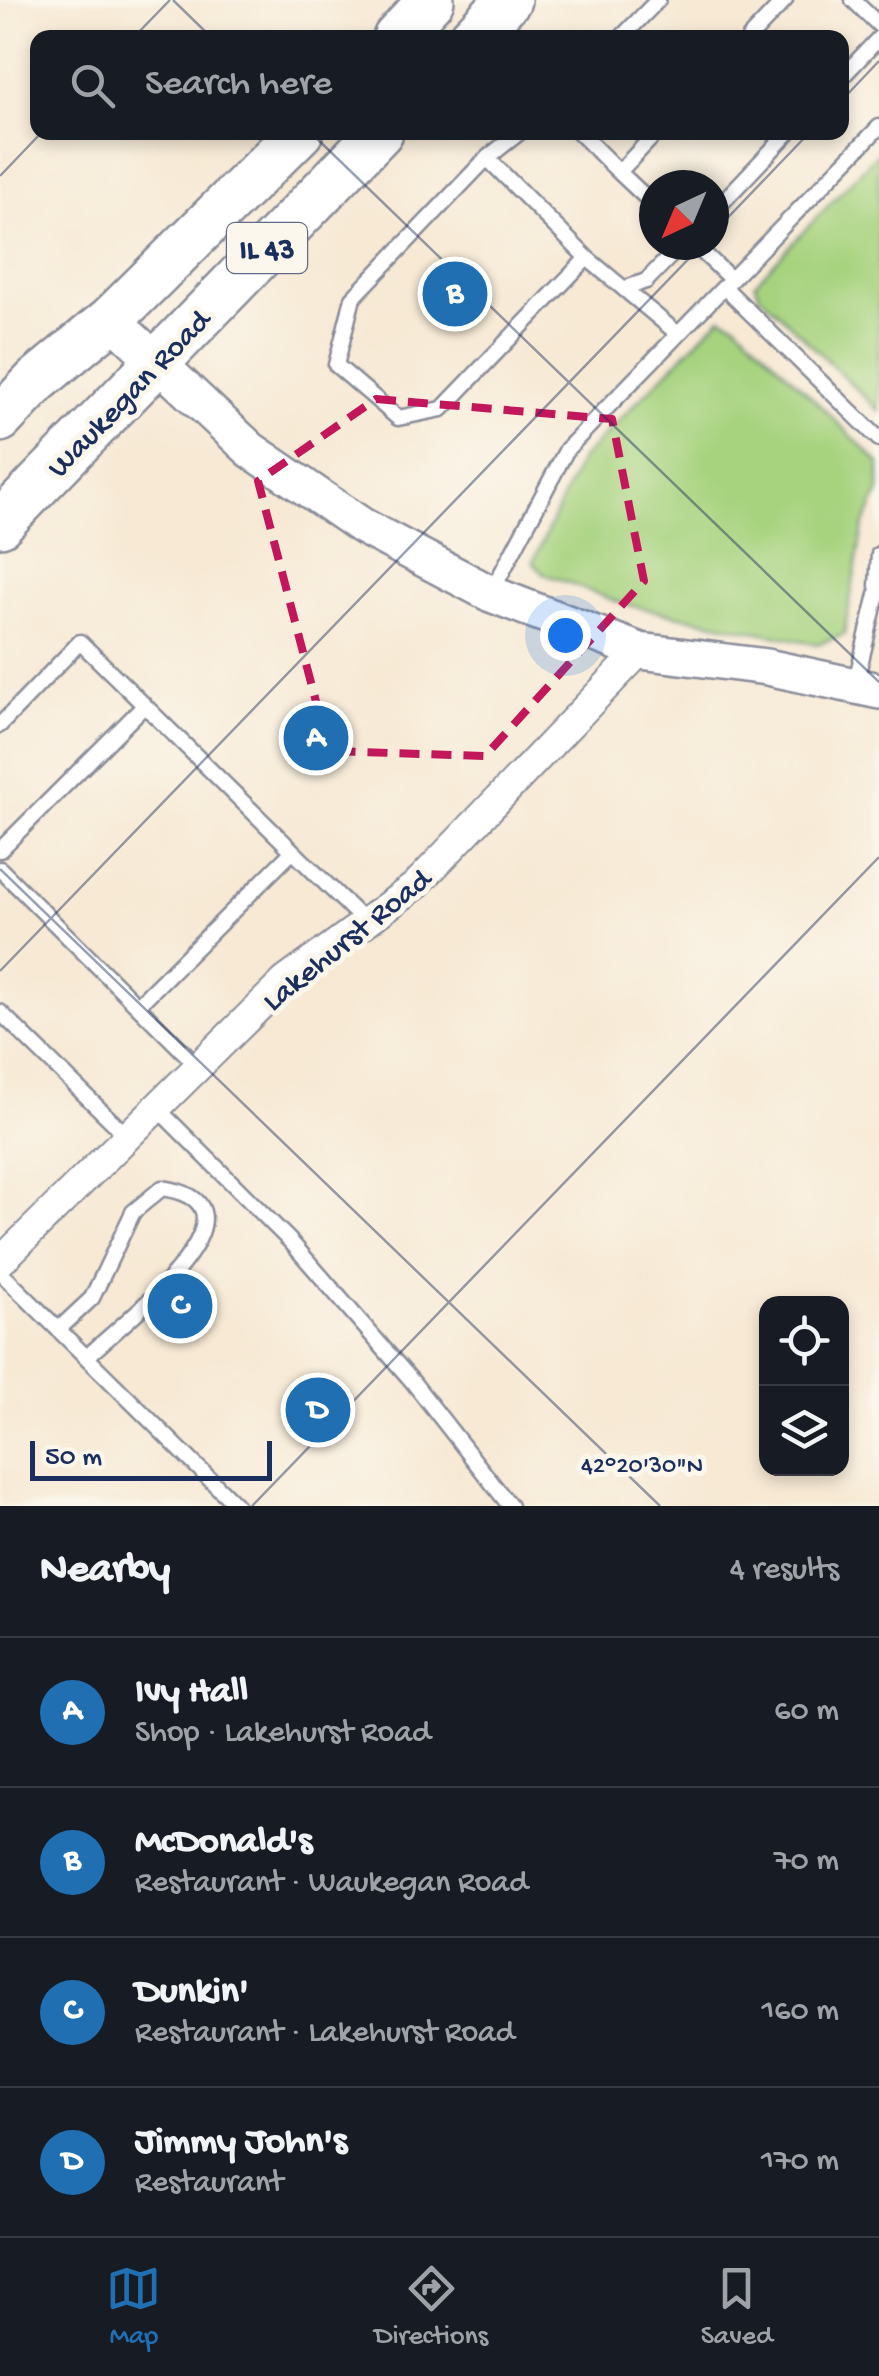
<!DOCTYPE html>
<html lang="en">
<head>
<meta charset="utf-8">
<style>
  body { margin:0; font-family:"Gochi Hand",sans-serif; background:#20242c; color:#f1f3f6 }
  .controls { position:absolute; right:30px; bottom:30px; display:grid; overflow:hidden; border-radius:20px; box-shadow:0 5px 15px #0003 }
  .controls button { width:90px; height:90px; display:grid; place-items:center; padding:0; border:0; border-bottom:2px solid #363941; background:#171b24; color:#f1f3f6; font:50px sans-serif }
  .compass { position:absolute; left:639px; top:170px; width:90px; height:90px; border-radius:50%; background:#171b24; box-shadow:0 5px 15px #0003; rotate:224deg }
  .scale { position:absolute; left:30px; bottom:25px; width:242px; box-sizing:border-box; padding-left:10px; border:5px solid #1b2f5e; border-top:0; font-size:28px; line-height:35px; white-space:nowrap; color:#1b2f5e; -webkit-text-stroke:8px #fbf7ec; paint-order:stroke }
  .you { position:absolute; left:565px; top:635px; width:35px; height:35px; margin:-25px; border:8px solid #fff; border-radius:50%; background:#1a73e8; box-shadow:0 0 0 15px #1a73e833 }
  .badge { display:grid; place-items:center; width:65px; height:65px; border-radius:50%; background:#1f6fb2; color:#fff; font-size:32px; font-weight:700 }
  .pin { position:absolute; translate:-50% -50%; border:5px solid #fff; box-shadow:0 2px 10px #0006 }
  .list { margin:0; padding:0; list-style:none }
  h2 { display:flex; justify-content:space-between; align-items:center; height:130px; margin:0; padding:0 40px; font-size:42px }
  h2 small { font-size:32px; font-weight:400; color:#9ea1a6 }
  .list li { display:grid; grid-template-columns:65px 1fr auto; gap:30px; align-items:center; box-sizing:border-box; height:150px; padding:0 40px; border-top:2px solid #363941 }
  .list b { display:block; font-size:38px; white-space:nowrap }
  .list p { margin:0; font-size:32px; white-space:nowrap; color:#9ea1a6 }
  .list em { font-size:32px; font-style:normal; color:#9ea1a6 }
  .icon { flex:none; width:55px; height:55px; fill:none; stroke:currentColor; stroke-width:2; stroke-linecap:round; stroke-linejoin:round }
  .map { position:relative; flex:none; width:879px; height:1506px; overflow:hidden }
  .search { position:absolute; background:#171b24; box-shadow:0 5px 15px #0003; left:30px; right:30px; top:30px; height:110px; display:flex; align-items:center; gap:25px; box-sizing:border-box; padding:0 35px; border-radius:20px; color:#9ea1a6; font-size:38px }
  .sheet { height:730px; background:#171b24 }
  nav { display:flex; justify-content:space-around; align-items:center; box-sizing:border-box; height:140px; border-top:2px solid #363941; background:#171b24; font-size:28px; color:#9ea1a6 }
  nav a { display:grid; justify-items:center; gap:5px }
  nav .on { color:#1f6fb2 }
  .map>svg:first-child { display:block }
  .green { fill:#a7d37f; stroke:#61816e; stroke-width:2.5 }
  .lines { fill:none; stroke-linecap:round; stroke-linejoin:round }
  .service-casing { stroke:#898c99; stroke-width:19 }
  .minor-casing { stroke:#898c99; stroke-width:32 }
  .tertiary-casing { stroke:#898c99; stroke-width:40 }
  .primary-casing { stroke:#898c99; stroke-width:50 }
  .service { stroke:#fff; stroke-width:14 }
  .minor { stroke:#fff; stroke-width:28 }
  .tertiary { stroke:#fff; stroke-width:35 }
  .primary { stroke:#fff; stroke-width:45 }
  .marked { fill:none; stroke:#c2185b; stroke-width:8; stroke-dasharray:20 12; stroke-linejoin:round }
  .ticks { fill:none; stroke:#1b2f5e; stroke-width:2.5; stroke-opacity:0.45 }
  .labels { text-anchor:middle; stroke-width:10; stroke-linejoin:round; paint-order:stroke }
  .shield { fill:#fbf7ec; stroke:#5e6b89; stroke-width:2.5 }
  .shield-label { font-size:30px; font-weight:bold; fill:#1b2f5e }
  .street-label { font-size:32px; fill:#1b2f5e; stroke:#fbf7ec }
  .ticks-label { font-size:25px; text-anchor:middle; fill:#1b2f5e; stroke:#fbf7ec; stroke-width:10; stroke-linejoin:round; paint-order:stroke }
</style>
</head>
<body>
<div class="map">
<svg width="879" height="1506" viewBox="0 0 879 1506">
  <rect width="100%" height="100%" fill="#fbf7ec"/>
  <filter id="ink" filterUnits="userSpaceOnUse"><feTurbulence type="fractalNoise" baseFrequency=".01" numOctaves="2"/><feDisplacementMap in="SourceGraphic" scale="20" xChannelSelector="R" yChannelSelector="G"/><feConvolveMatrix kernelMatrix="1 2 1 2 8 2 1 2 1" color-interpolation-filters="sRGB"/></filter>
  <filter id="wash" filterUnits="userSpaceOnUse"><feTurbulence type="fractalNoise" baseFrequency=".0048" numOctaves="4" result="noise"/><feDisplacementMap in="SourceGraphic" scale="40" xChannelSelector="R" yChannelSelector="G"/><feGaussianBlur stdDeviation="2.25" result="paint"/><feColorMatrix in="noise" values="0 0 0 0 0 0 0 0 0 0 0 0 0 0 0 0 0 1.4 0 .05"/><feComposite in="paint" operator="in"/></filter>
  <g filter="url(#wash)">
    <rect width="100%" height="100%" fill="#f7e9d4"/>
    <path class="green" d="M879,152V411L759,294L755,283Z
      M721,317L736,323L879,463V491L863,527L844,635L817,644L623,604L542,573L533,562L581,459Z"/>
  </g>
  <g filter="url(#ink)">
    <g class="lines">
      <g class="service-casing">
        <path id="service" d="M853,0L879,25
          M621,38L658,0
          M749,38L785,0
          M842,77L879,38
          M520,132L487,158L353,298L336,365L398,418L442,409L587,258
          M579,132L619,172
          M487,158L587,258L678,334
          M654,205L619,172L657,132
          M714,211L789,132
          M695,245L731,279
          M724,287L879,439
          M626,288L646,281L681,245
          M877,586L879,554
          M491,593L567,449L879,127
          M855,685L879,586
          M0,725L80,642L364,921
          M0,850L144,706
          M0,869L198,1066
          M138,1005L292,852
          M0,1012L128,1137
          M157,1108L291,1242L412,1381L510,1506
          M0,1272L237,1506
          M60,1328L92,1298L133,1212L162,1188C278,1204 120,1325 88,1356"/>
      </g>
      <g class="minor-casing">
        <path id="minor" d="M0,1262L285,981L415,886L640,651"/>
      </g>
      <g class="tertiary-casing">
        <path id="tertiary" d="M111,319L251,450L362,526L491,594L640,651L767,667L879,691"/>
      </g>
      <g class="primary-casing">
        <path id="primary" d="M396,38L431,0
          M472,38L508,0
          M0,419L36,381L111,319L300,132
          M0,524L380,132"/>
      </g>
      <use href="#service" class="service"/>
      <use href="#minor" class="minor"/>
      <use href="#tertiary" class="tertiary"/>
      <use href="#primary" class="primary"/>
    </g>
  </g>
  <path class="marked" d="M376,399L612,419L644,581L485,756L329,751L258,481Z"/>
  <path class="ticks" d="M173,0L212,38M133,38L170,0M842,100L879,61M310,132L879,682M0,176L42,132M714,232L810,132M0,869L660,1506M0,971L702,245M252,1506L879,857"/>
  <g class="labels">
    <rect class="shield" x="227" y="223" width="80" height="50" rx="8"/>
    <g class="shield-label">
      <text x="267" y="258">IL 43</text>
    </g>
    <g class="street-label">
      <text transform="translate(127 392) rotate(-46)" y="11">Waukegan Road</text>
      <text transform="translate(345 938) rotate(-39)" y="11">Lakehurst Road</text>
    </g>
  </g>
  <g class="ticks-label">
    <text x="642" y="1472">42°20'30"N</text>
  </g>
</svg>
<div class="controls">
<button><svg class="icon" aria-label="locate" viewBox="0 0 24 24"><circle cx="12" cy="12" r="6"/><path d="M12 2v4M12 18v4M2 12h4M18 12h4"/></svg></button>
<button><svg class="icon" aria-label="layers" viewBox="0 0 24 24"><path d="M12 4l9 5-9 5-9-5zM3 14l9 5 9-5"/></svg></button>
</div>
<svg class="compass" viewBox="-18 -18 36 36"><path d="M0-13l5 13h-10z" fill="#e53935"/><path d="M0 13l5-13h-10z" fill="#9ea1a6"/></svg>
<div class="scale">50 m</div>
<div class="you"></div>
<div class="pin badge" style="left:316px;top:738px">A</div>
<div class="pin badge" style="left:455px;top:294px">B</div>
<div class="pin badge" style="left:180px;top:1306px">C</div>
<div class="pin badge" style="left:318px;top:1410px">D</div>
<div class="search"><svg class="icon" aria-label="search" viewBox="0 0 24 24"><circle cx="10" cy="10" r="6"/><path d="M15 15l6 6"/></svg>Search here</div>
</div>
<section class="sheet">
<h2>Nearby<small>4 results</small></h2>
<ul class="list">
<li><span class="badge">A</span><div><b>Ivy Hall</b><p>Shop · Lakehurst Road</p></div><em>60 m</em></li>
<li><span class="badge">B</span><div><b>McDonald's</b><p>Restaurant · Waukegan Road</p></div><em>70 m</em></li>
<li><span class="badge">C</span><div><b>Dunkin'</b><p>Restaurant · Lakehurst Road</p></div><em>160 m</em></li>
<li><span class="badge">D</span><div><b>Jimmy John's</b><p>Restaurant</p></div><em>170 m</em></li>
</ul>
</section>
<nav>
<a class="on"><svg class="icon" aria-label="map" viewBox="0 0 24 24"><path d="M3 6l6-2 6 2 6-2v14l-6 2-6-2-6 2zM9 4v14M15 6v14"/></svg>Map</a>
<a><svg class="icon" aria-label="directions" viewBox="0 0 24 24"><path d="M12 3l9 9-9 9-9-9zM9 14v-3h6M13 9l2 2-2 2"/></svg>Directions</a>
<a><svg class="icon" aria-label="saved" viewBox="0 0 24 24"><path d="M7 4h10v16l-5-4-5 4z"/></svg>Saved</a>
</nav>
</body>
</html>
